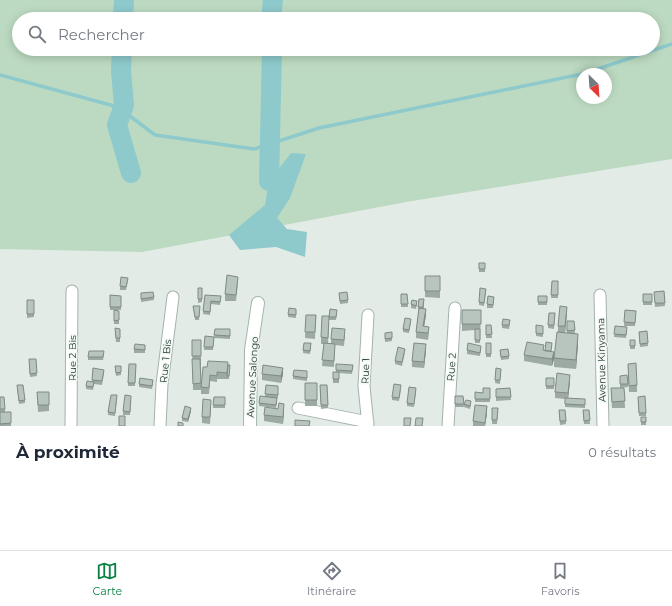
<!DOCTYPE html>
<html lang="fr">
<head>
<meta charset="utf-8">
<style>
  body { margin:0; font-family:Montserrat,sans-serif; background:#f6f6f7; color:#1f2937 }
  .compass { position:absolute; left:576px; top:68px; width:36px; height:36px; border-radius:50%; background:#fff; box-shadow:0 2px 10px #0003; rotate:155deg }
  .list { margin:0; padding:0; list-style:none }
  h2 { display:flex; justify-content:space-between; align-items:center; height:52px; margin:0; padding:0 16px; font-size:17px }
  h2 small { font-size:13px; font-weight:400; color:#747a83 }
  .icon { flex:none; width:22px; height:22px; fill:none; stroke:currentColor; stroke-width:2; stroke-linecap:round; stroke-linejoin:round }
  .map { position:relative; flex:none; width:672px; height:426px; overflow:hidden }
  .search { position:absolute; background:#fff; box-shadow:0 2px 10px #0003; left:12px; right:12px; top:12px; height:44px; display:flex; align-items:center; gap:10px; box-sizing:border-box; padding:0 14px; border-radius:22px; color:#747a83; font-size:15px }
  .sheet { height:124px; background:#fff }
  nav { display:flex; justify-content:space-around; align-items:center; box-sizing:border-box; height:56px; border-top:1px solid #e0e1e3; background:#fff; font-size:11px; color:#747a83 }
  nav a { display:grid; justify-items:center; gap:2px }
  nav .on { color:#0b8043 }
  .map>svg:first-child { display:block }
  .green { fill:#bcdac1; fill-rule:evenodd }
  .water { fill:#8ec9cc }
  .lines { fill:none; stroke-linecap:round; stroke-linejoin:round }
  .stream { stroke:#8ec9cc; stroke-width:3.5 }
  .river { stroke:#8ec9cc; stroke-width:20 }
  .street-casing { stroke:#a5b2ac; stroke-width:13 }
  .secondary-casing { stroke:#a1b6ac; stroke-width:14 }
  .street { stroke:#fff; stroke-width:11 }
  .secondary { stroke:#fff; stroke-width:12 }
  .wall { fill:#9da9a3 }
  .shaded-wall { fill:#808a85 }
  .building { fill:#b7c5be; stroke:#808a85 }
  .labels { text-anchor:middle; stroke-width:3; stroke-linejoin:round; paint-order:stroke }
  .street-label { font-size:10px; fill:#233a32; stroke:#f2f8f4 }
</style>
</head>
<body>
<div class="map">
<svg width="672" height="426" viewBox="0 0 672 426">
  <rect width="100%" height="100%" fill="#e2ebe6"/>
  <path class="green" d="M0,0H672V159L406,202L142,252L0,249ZM19,19H653V49H19ZM582,74H606V98H582Z"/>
  <path class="water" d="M291,153L306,154L290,198L277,218L287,229L307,232L305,257L276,247L240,250L229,235L265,205L269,181Z"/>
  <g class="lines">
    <path class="stream" d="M583,74L672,44
      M0,75L118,107L155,135L254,149L319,128L582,74"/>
    <path class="river" d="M123,19L124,0
      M271,19L273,0
      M122,49L121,71L124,105L117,125L131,173
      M269,181L272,49"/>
    <g class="street-casing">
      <path id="street" d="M600,295L603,426
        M298,408L368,422
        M71,426L72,291
        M160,426L162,384L173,297
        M368,426L364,386L368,315
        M448,426L455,308"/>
    </g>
    <g class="secondary-casing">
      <path id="secondary" d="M250,426L251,350L258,303"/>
    </g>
    <use href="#street" class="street"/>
    <use href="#secondary" class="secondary"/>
  </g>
  <path class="wall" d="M479,263H485V272H479Z
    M425,276H440V298L425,297Z
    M128,281L126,290H120V286Z
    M552,281H558V298H551Z
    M238,283L236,301H225V294Z
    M198,288H202V302L198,303Z
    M664,291L665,306L655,307L654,292Z
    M486,292L484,306L479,305V302Z
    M141,293L154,297V300L141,302Z
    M339,293L348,300V303L340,304Z
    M401,294H407L408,307H401Z
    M643,294H652V305H643Z
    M110,295L121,296V310H110Z
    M205,295L221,299L220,305L211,304L210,315L203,314Z
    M538,296H547V305H538Z
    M419,299H424V309L426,315L424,326L429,333L428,340L416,338V332L419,310H418Z
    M27,300H34V317L27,318Z
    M494,300L493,308H487V304Z
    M411,304H417L416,309L411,308Z
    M193,306H200L199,320H195Z
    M114,310L119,311V324H114Z
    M462,310H481L480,343H475V330L462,331Z
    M625,310L636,311L635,326H624Z
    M296,312V318L288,317V314Z
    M337,313L336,320H329V317Z
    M549,313H555L554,329L548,328Z
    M567,313L565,333L558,332V326Z
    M306,315H316L315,339L305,338Z
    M567,321H574L575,334H572L578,344L576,369L554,367V358L567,333Z
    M411,322L409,333L403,332V329Z
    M329,323L328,344H331V339L345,335L344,346L335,345L334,367L322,366L324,344H321V337Z
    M510,323L509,329L502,328V325Z
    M486,325H491L492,338H486Z
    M536,325L543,329V337L536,336Z
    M615,326L627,330L626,338L614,337Z
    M115,328L120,329V342H116Z
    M215,329H230V339L214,338Z
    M647,331L648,346L640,347L639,332Z
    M392,332V341L385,342V333Z
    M205,336L214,337L213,350H204Z
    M192,340H201V390H193Z
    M630,340H635V349H630Z
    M486,343H491V357H486Z
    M145,345V353H134V349Z
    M311,347L310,354L303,353V350Z
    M481,349L480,356L467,354V350Z
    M426,350L424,368L412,367V361Z
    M500,350L509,356V359L501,360Z
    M544,351L552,352L554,359L552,366L524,361V355Z
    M405,352L402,366L395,364V361Z
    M104,354L103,360H88V357Z
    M29,359H36L37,376L30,377Z
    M129,364H136L135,386H128Z
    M628,364L637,385V392H629Z
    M230,365L229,379H217V382L210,381L209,394H201V387L207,367Z
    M353,365L352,374L339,373V383H333V372H336V370Z
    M115,366L121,372V375L116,376Z
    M93,368L104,373L102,385L94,384L93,390L86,389V386L92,381Z
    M496,368L501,369L500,384L495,383Z
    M262,374H283L281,383L262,380Z
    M307,374V381L293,379V376Z
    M620,376L628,384V387L620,388Z
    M546,378H554V389H546Z
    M570,381L568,399H585V408L565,407V399L555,398V392Z
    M153,383L152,389L139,387V384Z
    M305,383H317V406H305Z
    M266,385L278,389V398H275L277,401L276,408L259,406V403L265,397Z
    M320,385H327L328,408L321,409Z
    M17,388L25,400V403L19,404Z
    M490,388V402H475V392L483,393Z
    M510,388L511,400L496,401V389Z
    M611,388H624L625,408H612Z
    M401,389L399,401L392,400V397Z
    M37,392H49V411L38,412Z
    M416,392L414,407L407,406V403Z
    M455,396H463L464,407H455Z
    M0,397L5,409V412H11V426H0Z
    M214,397H225V408H213Z
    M638,397L646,413V416H639Z
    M117,399L115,416L108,415V412Z
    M131,399L130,415H123V411Z
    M464,404L471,405L470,409L464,407Z
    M211,406L210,424L202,423V417Z
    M492,408H498L497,424H492Z
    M284,410L283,424L264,421V415Z
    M559,410H565L566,424L560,425Z
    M583,410H589L590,424H584Z
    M191,411L188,422L182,421V418Z
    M487,413L485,426H473V421Z
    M641,417H646V425H641Z"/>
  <path class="shaded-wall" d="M567,307V313L565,333V326Z
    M426,309V315L423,333V326Z
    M578,334V344L576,369V360Z
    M426,344V350L424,368V362Z
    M554,352V359L552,366V359Z
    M283,368V374L281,383V376Z
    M570,375V381L568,399V393Z
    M284,404V410L283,424V417Z
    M487,406V413L485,426V423Z
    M191,408V411L188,422V419Z"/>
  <path class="building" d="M479,263H485V269H479Z
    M227,275L238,277L236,295L225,294Z
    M425,276H440V291H425Z
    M121,277L128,278L126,287L120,286Z
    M552,281H558V295H551Z
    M198,288H202V299H198Z
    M480,288L486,289L484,303L479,302Z
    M664,291L665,303H655L654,292Z
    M153,292L154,297L141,299V293Z
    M347,292L348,300L340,301L339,293Z
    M401,294H407L408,304H401Z
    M643,294H652V302H643Z
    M110,295L121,296V307H110Z
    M205,295L221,296L220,302L211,301L210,312L203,311Z
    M488,296L494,297L493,305L487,304Z
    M538,296H547V302H538Z
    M419,299H424L423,307H418Z
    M27,300H34V314H27Z
    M412,300L417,301L416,306L411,304Z
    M193,306H200L199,317H195Z
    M560,306L567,307L565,326H558Z
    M289,308L296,309V315L288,314Z
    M419,308L426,309L423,326L429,327L428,333L416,332Z
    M330,309L337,310L336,317H329Z
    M114,310L119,311V320L114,321Z
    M462,310H481V324H462Z
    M625,310L636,311L635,323L624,322Z
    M549,313H555L554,325H548Z
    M306,315H316L315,332H305Z
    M322,316H329L328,338L321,337Z
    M405,318L411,319L409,330L403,329Z
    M503,319L510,320L509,325H502Z
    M567,321H574L575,330L567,331Z
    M486,325H491L492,334L486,335Z
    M536,325L543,326V334L536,333Z
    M615,326L627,327L626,335L614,334Z
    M115,328L120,329V338H116Z
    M332,328L345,329L344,340L331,339Z
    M215,329H230V336L214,335Z
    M475,329H480V340H475Z
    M647,331L648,343L640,344L639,332Z
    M392,332V338L385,339V333Z
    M557,332L578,334L576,360L554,358Z
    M205,336L214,337L213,347H204Z
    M192,340H201V356H192Z
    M630,340H635V346H630Z
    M527,342L544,345L543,350L554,352L552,359L524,355Z
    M546,342L552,343L551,351H545Z
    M304,343H311L310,351L303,350Z
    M324,343L335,344L334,361L322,360Z
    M414,343L426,344L424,362L412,361Z
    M468,343L481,346L480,353L467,350Z
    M486,343H491V354H486Z
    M135,344L145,345V350L134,349Z
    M398,347L405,349L402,362L395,361Z
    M508,349L509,356L501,357L500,350Z
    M89,351H104L103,357H88Z
    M29,359H36L37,373L30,374Z
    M192,359H200L201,383L193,384Z
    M208,361L228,362L227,373L217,372V376L210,375L209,388L201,387L203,367H207Z
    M636,363L637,385L629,386L628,364Z
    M129,364H136L135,383H128Z
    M336,364L353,365L352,371L336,370Z
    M228,365H230L229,376H227Z
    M263,365L283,368L281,376L262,374Z
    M115,366H121V372L116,373Z
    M93,368L104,370L102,381L92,380Z
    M496,368L501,369L500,380H495Z
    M294,370L307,371V378L293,376Z
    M333,372H339V379H333Z
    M557,373L570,375L568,393L555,392Z
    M627,375L628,384H620V376Z
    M140,378L153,380L152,386L139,384Z
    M546,378H554V386H546Z
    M87,381L94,382L93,387L86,386Z
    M305,383H317V400H305Z
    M394,384L401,385L399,398L392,397Z
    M17,385H23L25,400L19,401Z
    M266,385L278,386V395L265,394Z
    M320,385H327L328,405H321Z
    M409,387L416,388L414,404L407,403Z
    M483,388H490V399H475V392L483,393Z
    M510,388L511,397H496V389Z
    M611,388H624L625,401L612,402Z
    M37,392H49V405H38Z
    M111,395H117L115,413L108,412Z
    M125,395L131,396L130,412L123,411Z
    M260,396L277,398L276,405L259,403Z
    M455,396H463L464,404H455Z
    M645,396L646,413H639L638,397Z
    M0,397H4L5,409H0Z
    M214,397H225V405H213Z
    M565,398L585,399V405L565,404Z
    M203,399L211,400L210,417H202Z
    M466,400L471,401L470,406L464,404Z
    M279,403L284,404L283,417L264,415L265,407L278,409Z
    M475,405L487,406L485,423L473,421Z
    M185,406L191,408L188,419L182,418Z
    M492,408H498L497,420H492Z
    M559,410H565L566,421H560Z
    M583,410H589L590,420L584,421Z
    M0,412H11V423L0,424Z
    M119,416H125V426H119Z
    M641,417H646V422H641Z
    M404,418H411L410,426H404Z
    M416,418H423L422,426H415Z
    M295,420L310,421L309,426H295Z
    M178,422L183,423V426H178Z"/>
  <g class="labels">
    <g class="street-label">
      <text transform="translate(72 358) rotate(-90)" y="4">Rue 2 Bis</text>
      <text transform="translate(601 360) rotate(-91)" y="4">Avenue Kinyama</text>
      <text transform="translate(165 361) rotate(-84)" y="4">Rue 1 Bis</text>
      <text transform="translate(451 367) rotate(-86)" y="4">Rue 2</text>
      <text transform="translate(365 371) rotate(-88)" y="4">Rue 1</text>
      <text transform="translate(252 377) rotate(-87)" y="4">Avenue Salongo</text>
    </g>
  </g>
</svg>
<svg class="compass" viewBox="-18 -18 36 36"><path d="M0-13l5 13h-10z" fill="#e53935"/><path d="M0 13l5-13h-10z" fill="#747a83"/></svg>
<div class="search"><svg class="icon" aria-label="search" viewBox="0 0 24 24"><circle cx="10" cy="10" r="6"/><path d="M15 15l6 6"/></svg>Rechercher</div>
</div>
<section class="sheet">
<h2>À proximité<small>0 résultats</small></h2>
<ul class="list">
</ul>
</section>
<nav>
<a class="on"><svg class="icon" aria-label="map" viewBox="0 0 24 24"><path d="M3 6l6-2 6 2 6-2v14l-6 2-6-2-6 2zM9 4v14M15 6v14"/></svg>Carte</a>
<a><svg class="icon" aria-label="directions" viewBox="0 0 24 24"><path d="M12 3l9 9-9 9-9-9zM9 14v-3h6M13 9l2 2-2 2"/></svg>Itinéraire</a>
<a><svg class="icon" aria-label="saved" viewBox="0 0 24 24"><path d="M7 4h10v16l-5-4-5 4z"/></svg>Favoris</a>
</nav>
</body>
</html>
